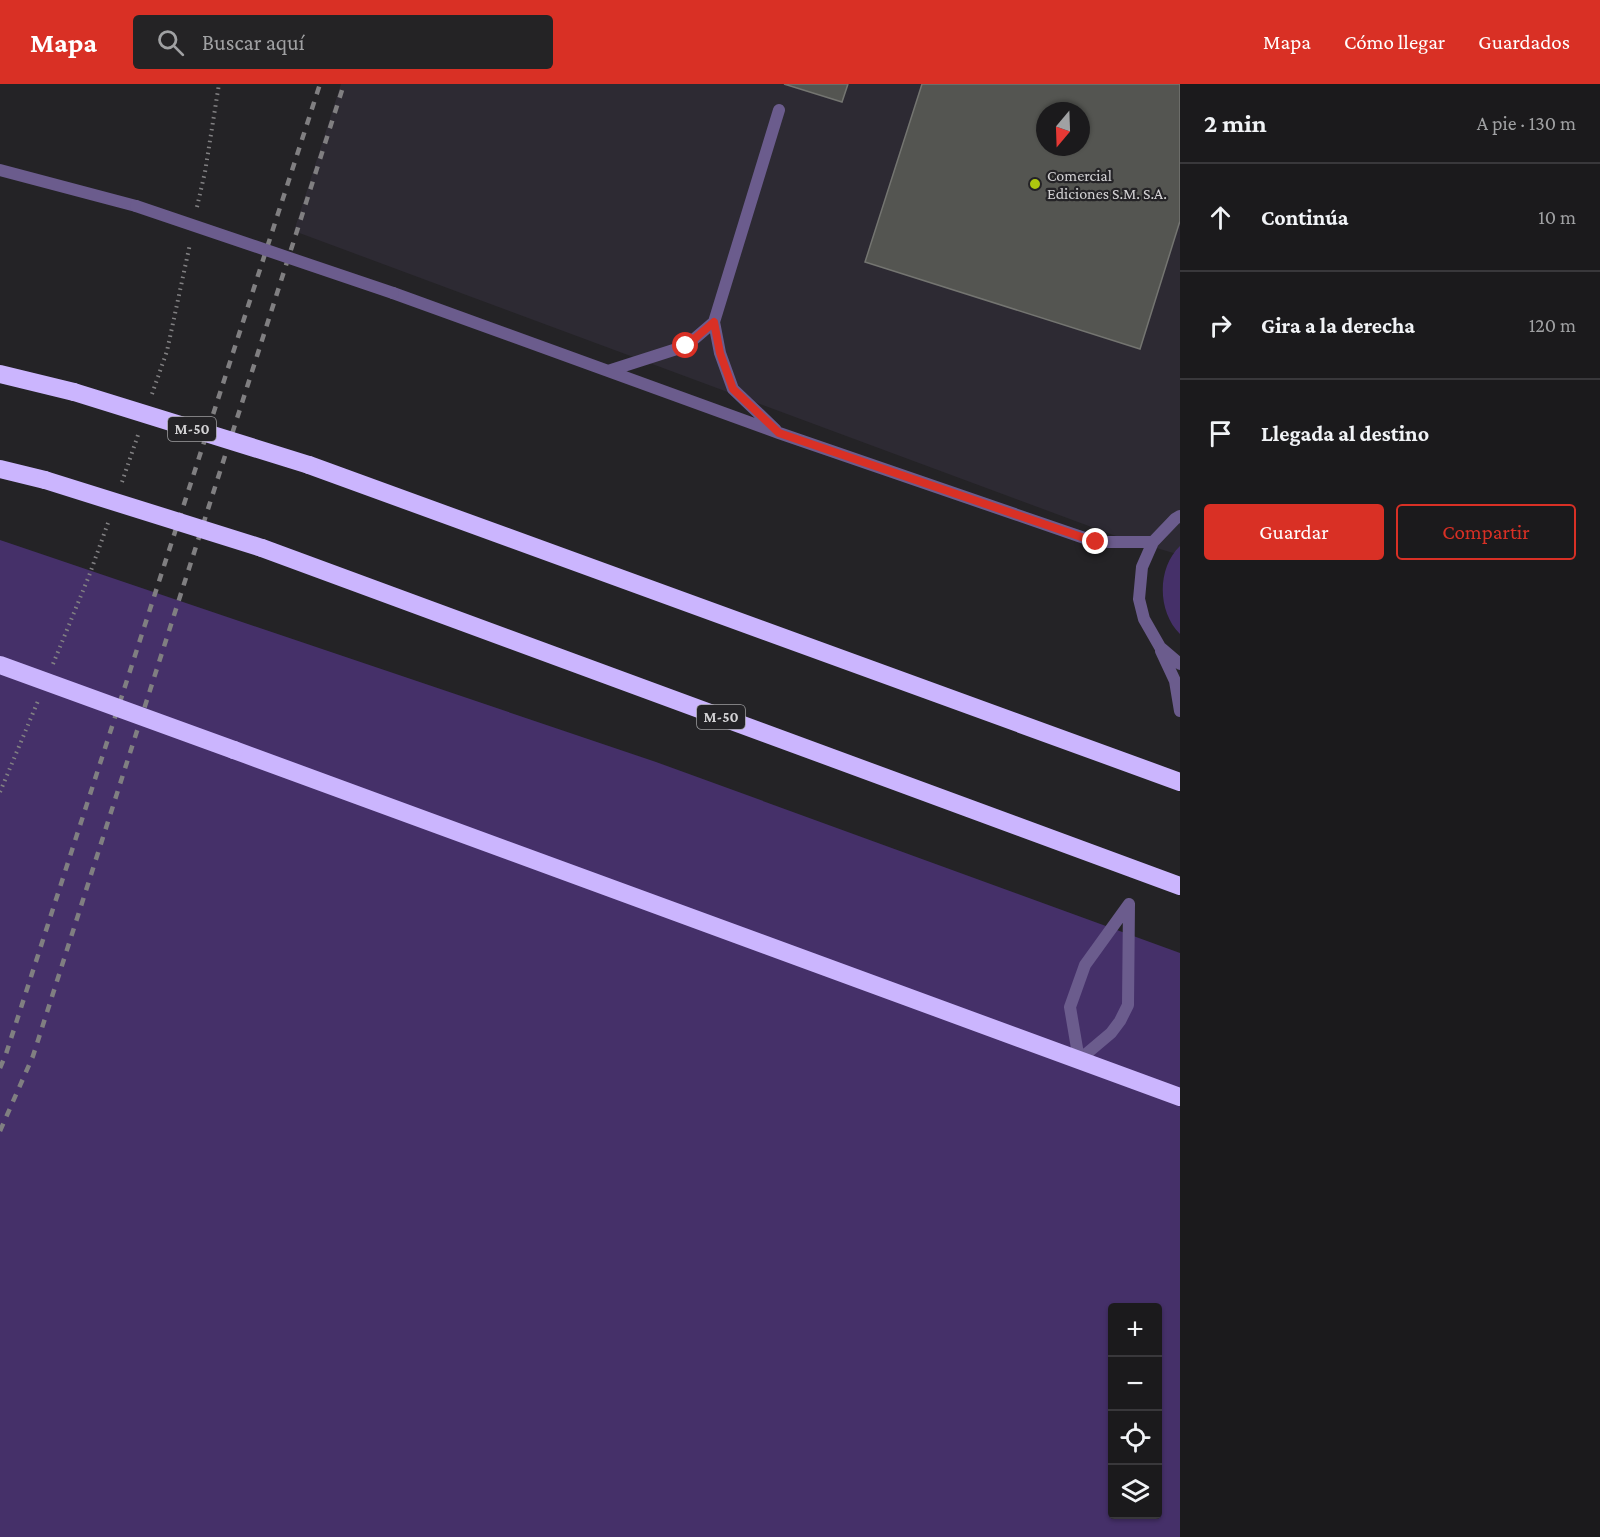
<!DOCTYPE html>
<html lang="es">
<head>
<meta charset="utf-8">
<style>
  body { margin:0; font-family:"Crimson Pro",serif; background:#242325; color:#f1f3f6 }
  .controls { position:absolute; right:18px; bottom:18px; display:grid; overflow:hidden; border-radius:6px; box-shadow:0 2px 4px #0004 }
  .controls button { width:54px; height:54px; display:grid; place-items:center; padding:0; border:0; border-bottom:2px solid #39383b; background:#1b1a1c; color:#f1f3f6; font:30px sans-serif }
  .compass { position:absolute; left:1036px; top:18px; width:54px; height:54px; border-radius:50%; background:#1b1a1c; box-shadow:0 2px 4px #0004; rotate:199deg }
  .stop { position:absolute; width:18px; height:18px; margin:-14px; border:4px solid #d93025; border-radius:50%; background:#fff }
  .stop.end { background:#d93025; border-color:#fff; box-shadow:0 2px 6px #0008 }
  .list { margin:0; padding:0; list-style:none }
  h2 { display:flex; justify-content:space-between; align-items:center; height:78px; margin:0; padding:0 24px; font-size:26px }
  h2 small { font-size:20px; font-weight:400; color:#a0a1a3 }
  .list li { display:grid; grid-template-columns:39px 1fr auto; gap:18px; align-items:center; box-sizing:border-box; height:108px; padding:0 24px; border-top:2px solid #39383b }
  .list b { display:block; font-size:22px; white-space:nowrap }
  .list em { font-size:20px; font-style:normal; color:#a0a1a3 }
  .actions { display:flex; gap:12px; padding:18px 24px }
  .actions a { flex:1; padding:14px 0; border:2px solid #d93025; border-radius:6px; text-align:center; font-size:21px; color:#d93025 }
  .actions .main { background:#d93025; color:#fff }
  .icon { flex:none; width:33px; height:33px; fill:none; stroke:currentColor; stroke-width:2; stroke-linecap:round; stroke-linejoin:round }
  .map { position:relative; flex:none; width:1180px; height:1453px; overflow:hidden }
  header { display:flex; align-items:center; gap:36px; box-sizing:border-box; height:84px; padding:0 30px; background:#d93025; color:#fff }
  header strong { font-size:28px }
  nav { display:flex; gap:33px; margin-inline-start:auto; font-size:21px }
  .search { width:420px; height:54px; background:#242325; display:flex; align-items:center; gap:15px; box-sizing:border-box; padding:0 21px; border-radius:6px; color:#a0a1a3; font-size:22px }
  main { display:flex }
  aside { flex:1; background:#1b1a1c }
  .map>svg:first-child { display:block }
  .built { fill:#2d2a33; fill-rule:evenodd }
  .green { fill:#453069; fill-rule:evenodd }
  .building { fill:#545551; stroke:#747571; stroke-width:1.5; fill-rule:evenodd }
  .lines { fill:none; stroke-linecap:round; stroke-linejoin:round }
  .path { stroke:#828183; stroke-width:4; stroke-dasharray:1.5 4.5; stroke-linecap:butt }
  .lane { stroke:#6b5c8d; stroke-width:12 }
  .highway { stroke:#cbb5fe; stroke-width:18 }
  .rail { stroke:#807f81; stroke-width:4.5; stroke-dasharray:8 8; stroke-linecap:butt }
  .lane-bridge { stroke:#6b5c8d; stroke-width:12 }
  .highway-bridge { stroke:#cbb5fe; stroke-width:18 }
  .route { stroke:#d93025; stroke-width:8 }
  .poi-dot { fill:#adc60f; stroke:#242326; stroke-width:2 }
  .labels { text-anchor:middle; stroke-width:4.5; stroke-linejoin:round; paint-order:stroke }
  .shield { fill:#242326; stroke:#9e9ea0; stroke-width:1.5 }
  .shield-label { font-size:15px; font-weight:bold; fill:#d3d2d4 }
  .poi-label { font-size:16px; fill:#d3d2d4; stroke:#242326; text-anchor:start }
</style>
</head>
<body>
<header>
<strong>Mapa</strong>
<div class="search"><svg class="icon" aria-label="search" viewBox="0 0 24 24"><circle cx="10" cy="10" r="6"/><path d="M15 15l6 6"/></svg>Buscar aquí</div>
<nav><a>Mapa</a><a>Cómo llegar</a><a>Guardados</a></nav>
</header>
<main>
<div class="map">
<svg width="1180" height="1453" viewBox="0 0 1180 1453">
  <rect width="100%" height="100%" fill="#242326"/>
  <path class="built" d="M341,0H1180V471L1113,451L294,147ZM1045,27H1081V63H1045Z"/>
  <path class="green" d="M0,456L656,678L1180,869V1453H0ZM1112,1224H1158V1430H1112Z
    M1180,462V550C1157,527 1157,484 1180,462Z"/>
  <path class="building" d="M784,0H848L842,18Z
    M922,0H1180V137L1140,265L865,178ZM1045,27H1081V63H1045Z"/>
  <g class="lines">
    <path class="path" d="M197,123L205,88L219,0
      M152,310L167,267L190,160
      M122,398L138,351
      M53,580L89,492L108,439
      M0,708L38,617"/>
    <path class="lane" d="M0,86L136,122
      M393,209L779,349L1096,458H1153
      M714,238L779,26
      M608,287L686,262L714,238L720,269L733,305L776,346
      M1180,432L1175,435L1153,458L1142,483L1139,515L1144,535L1160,563L1180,580
      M1161,567L1175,597L1180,627
      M1079,976L1111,949L1120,937L1128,921L1129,820
      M1079,976L1070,923L1085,881L1129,820"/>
    <path class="highway" d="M0,290L74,308
      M309,381L1180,698
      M0,385L45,396
      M262,464L1180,802
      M234,666L1180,1013"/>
    <path class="rail" d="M0,984L6,970L320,0
      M0,1047L33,972L344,0"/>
    <path class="lane-bridge" d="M136,122L393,209"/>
    <path class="highway-bridge" d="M74,308L309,381
      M45,396L262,464
      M0,581L234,666"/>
  </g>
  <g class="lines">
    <path class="route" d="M686,262L714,238L720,269L733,305L779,349L1096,458"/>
  </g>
  <circle class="poi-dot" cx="1035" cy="100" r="6"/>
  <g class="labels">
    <g class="shield">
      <rect x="168" y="333" width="48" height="24" rx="4.5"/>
      <rect x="697" y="621" width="48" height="24" rx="4.5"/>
    </g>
    <g class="shield-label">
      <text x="192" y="350">M-50</text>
      <text x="721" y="638">M-50</text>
    </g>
    <g class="poi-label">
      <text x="1047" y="97">Comercial<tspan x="1047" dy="18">Ediciones S.M. S.A.</tspan></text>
    </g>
  </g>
</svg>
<div class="controls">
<button>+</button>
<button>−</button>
<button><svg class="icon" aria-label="locate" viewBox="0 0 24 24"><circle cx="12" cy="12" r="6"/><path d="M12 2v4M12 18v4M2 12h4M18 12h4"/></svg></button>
<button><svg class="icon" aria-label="layers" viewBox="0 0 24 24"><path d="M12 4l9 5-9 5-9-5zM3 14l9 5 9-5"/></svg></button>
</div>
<svg class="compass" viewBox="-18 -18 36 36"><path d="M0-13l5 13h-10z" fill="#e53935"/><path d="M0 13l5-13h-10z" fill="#a0a1a3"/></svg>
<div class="stop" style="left:686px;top:262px"></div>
<div class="stop end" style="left:1096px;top:458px"></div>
</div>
<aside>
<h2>2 min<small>A pie · 130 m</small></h2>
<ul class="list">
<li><svg class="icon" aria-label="ahead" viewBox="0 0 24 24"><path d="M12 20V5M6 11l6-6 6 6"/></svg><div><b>Continúa</b></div><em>10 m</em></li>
<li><svg class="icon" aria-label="right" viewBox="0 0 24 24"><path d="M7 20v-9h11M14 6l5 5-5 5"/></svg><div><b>Gira a la derecha</b></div><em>120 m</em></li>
<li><svg class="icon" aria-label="arrive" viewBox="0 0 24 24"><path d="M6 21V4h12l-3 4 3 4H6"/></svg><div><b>Llegada al destino</b></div></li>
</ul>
<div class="actions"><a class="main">Guardar</a><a>Compartir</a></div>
</aside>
</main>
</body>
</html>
